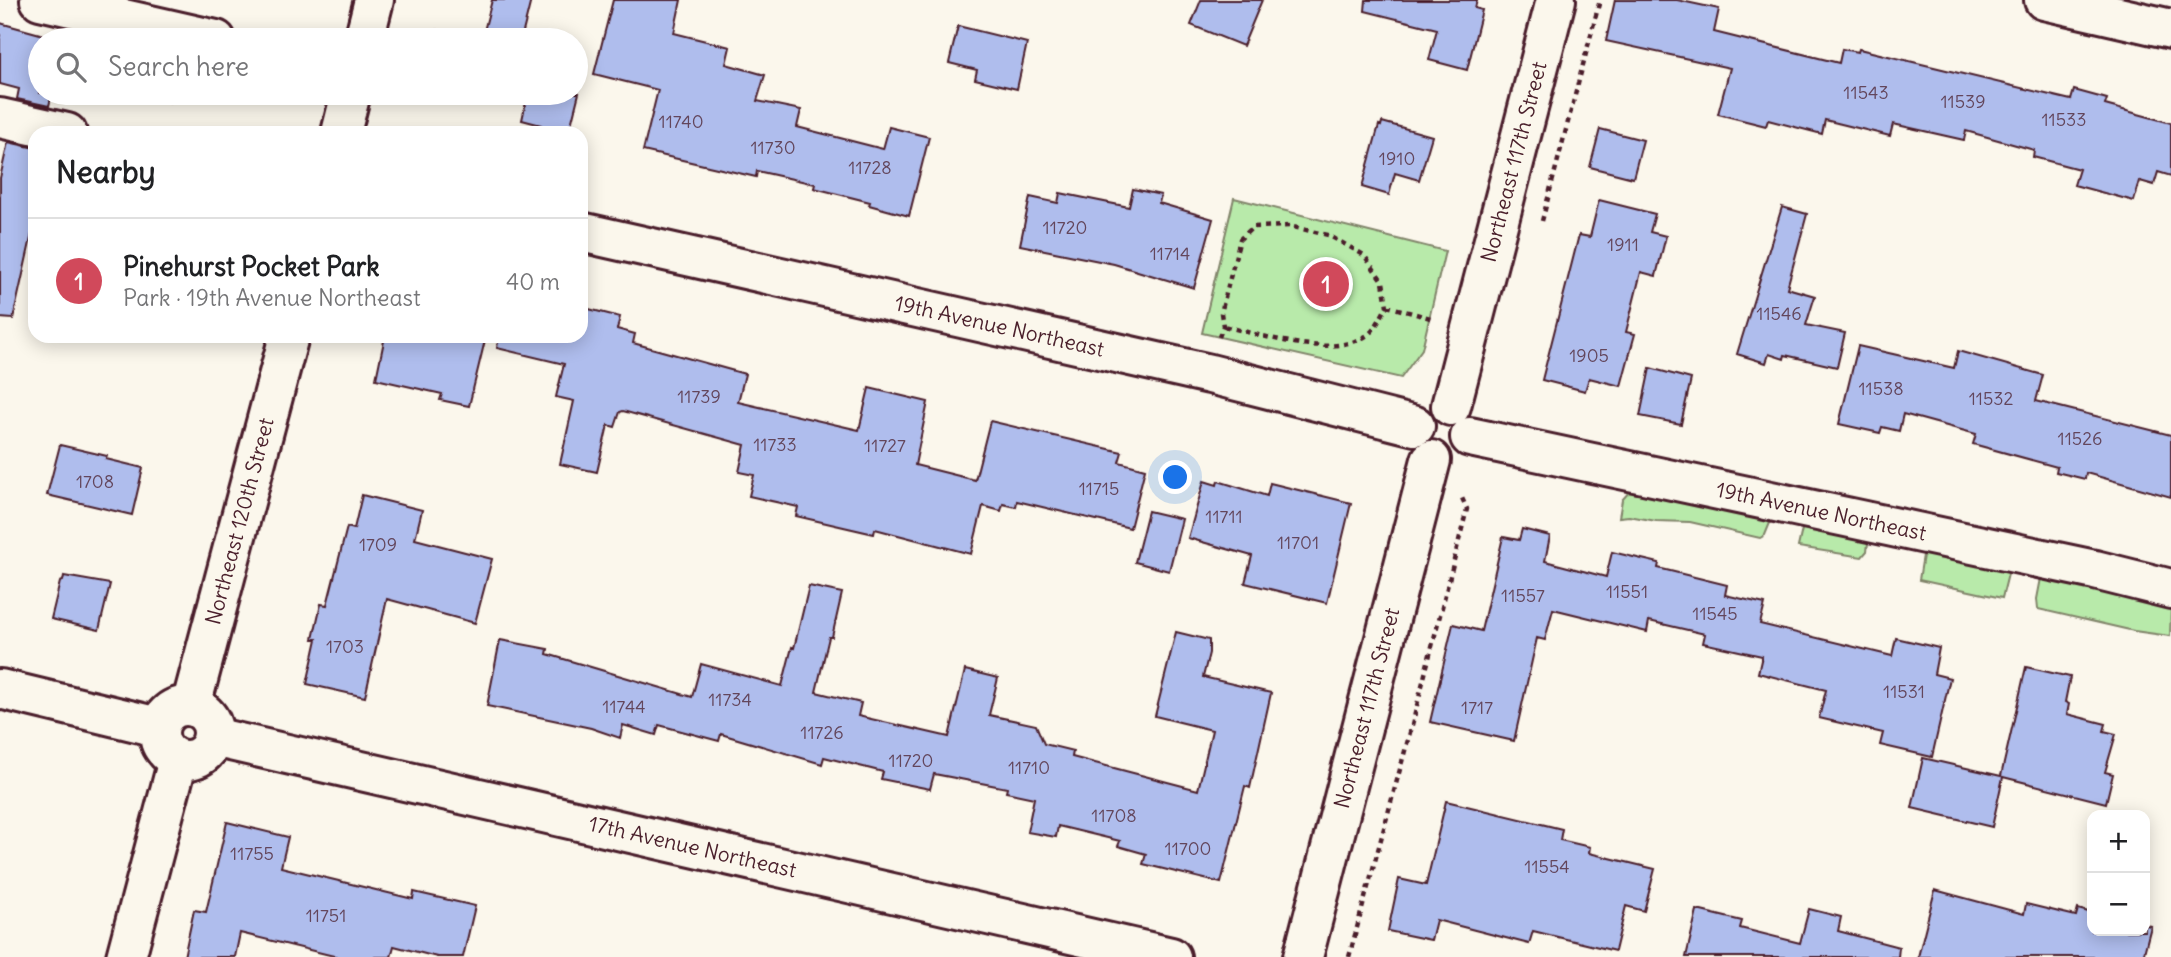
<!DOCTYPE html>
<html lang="en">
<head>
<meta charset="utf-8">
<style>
  body { margin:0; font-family:Delius,sans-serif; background:#f6f6f6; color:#202124 }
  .controls { position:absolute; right:21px; bottom:21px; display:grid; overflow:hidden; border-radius:14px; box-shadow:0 4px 18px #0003 }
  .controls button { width:63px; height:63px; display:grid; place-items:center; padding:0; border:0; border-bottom:2px solid #e0e0e0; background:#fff; color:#202124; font:35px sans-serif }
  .you { position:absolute; left:1176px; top:478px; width:24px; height:24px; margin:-18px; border:5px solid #fff; border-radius:50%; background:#1a73e8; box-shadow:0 0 0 10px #1a73e833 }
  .badge { display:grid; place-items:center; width:46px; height:46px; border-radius:50%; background:#d1495b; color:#fff; font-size:23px; font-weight:700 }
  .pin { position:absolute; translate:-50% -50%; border:4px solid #fff; box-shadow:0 2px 7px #0006 }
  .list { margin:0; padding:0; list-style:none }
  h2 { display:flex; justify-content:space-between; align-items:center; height:91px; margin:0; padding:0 28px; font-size:30px }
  h2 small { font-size:23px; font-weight:400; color:#757577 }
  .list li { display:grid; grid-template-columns:46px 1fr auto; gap:21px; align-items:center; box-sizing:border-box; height:126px; padding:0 28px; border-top:2px solid #e0e0e0 }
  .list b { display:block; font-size:26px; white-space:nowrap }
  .list p { margin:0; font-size:23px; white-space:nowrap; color:#757577 }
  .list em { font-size:23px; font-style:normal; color:#757577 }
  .icon { flex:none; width:38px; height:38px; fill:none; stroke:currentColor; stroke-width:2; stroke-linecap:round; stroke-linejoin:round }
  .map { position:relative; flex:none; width:2171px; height:957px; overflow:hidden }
  .search { position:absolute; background:#fff; box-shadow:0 4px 18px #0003; left:28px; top:28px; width:560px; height:77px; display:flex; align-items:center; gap:18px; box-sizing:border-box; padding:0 24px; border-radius:38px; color:#757577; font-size:26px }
  .panel { position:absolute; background:#fff; box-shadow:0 4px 18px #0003; left:28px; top:126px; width:560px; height:217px; border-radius:21px }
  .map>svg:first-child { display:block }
  .green { fill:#b8eaaa; stroke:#81846a; stroke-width:2 }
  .building { fill:#afbded; stroke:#4a1f2b; stroke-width:2 }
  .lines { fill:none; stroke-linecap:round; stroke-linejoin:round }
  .minor-casing { stroke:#4a1f2b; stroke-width:44 }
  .path { stroke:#4a1f2b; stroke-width:4.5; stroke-dasharray:5 5; stroke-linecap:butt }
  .minor { stroke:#fbf7ec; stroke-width:38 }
  .labels { text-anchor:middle; stroke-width:5; stroke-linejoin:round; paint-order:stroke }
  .number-label { font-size:18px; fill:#63465c }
  .street-label { font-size:21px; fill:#4a1f2b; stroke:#fbf7ec }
</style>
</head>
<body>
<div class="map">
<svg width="2171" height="957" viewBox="0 0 2171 957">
  <rect width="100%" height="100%" fill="#fbf7ec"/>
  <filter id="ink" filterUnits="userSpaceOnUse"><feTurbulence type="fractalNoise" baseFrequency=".0143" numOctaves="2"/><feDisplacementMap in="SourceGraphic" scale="14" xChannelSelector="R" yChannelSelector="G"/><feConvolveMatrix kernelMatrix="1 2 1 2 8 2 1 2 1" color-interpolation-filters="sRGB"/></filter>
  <g filter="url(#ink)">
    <path class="green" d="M1234,198L1445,251L1422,349L1401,378L1202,333Z
      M1646,489L1772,518L1765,535L1760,538L1690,522L1656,521L1629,516L1619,517L1622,500L1630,491Z
      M1803,525L1865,538L1868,543L1867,551L1862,557L1798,547Z
      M1924,549L2010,566L2002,598L1919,580Z
      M2042,573L2171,607L2170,636L2134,631L2038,609L2037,599Z"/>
    <path class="building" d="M492,0H531L521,40H435L438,30L464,36V31L483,35Z
      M613,0H681L674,33L730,47L726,64L765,75L757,101L801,110L797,127L883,149L889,127L929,137L909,216L869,205L870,202L814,188L815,184L757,171L756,177L643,151L658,90L594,74Z
      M1201,0H1262L1243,46L1191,25Z
      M1366,0H1477L1475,8L1482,10L1467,70L1429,60L1437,29L1365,11Z
      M1615,0H1677L1719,9L1714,32L1839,63L1842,49L1858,52L1859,49L2071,100L2074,90L2107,99L2105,105L2171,123V176L2158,172L2154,185L2140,181L2134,201L2074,185L2079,169L2033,157L2034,150L1966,131L1964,140L1893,124L1890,136L1825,120L1822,134L1768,120L1766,126L1718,114L1730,68L1606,41Z
      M0,23L62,40H40V93H52L49,106L17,99L19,89L0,84Z
      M958,26L1027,43L1017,89L975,79L977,70L949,63Z
      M128,93H170L169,102Z
      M467,93H508L506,102Z
      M528,93H579L569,133H539L541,125L522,120Z
      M1382,122L1432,136L1419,180L1395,173L1389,195L1362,187L1379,125L1381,126Z
      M1600,129L1643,140L1633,178L1590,167Z
      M8,142L35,148V220L13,319L0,318V178Z
      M1133,189L1161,195L1159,203L1213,219L1194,288L1114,264L1020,245L1030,197L1058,203L1060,193L1129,207Z
      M1599,200L1655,214L1650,232L1666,236L1656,276L1641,272L1626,332L1635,334L1621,386L1589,378L1585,391L1542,380L1579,235L1590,237Z
      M1782,207L1807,214L1787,288L1815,296L1806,325L1845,333L1837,367L1785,355L1784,359L1769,354L1766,363L1737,354Z
      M581,307L620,317L617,329L635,334L633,343L745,374L738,402L859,430L869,388L928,402L915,465L975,480L990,421L1122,452L1119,462L1145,469L1130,528L1017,501L1016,507L1003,504L1001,511L983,506L971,554L875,529L874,534L796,516L798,507L749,496L754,475L739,472L745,445L623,411L620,412L615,427L608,425L597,472L560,464L574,401L556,397L564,364L497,348L499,336H581Z
      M385,336H486L469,406L440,400L442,394L376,379Z
      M1858,346L1954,368L1958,351L2043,375L2036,401L2171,435V497L2086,473L2085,479L2056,472L2057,467L1973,444L1976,434L1903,414L1899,431L1882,427L1880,433L1839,424Z
      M1650,368L1691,379L1681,424L1640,416Z
      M60,445L107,456L106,459L143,468L132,515L47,495Z
      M1204,481L1217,485L1218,481L1267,496L1270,483L1351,503L1327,603L1245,583L1252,556L1188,538Z
      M362,495L422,510L415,539L492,559L475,623L387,599L365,697L307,684L317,639H313L321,604L327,605L347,527L354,529Z
      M1148,511L1182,519L1169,571L1135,562Z
      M1522,529L1550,536L1545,561L1606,577L1612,552L1659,563L1658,568L1727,585L1725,595L1765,604L1760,624L1892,656L1896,638L1939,648L1934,674L1950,678L1932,757L1880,745L1883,733L1819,718L1826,690L1758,673L1762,656L1703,643L1705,634L1649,621L1647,632L1553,609L1545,640L1537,638L1514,741L1430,722L1453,624L1481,631L1503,537L1519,540Z
      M64,576L110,584L99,630L51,619L60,582L63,581Z
      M809,586L842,593L832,637H829L816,692L861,703L858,716L949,737L965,670L998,678L989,715L1036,725L1044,744L1073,751L1072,757L1198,790L1212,730L1155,716L1176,632L1209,640V653L1203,677L1271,693L1250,788L1245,786L1221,883L1143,864L1146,854L1118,846L1120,841L1058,826L1056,837L1027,832L1034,798L1006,792L1007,788L934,774L930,789L881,779L883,772L824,757L822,764L721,734L719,741L659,725L656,735L623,725L620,738L591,728L487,706L500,640L548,649L547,654L692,697L701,664L782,686L792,647L794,648Z
      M2026,667L2070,677L2065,702L2069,704L2067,714L2106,724L2104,731L2116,734L2105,772L2113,774L2106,803L2003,777L1992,827L1912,808L1923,758L2001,776Z
      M1446,801L1562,829L1560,840L1590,847L1589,853L1655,869L1644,911L1626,906L1615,951L1533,931L1529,944L1436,920L1431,940L1388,931L1399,879L1426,885Z
      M227,822L288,837L281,867L413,899L414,892L475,906L463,957H437L394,946L391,957H338L240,933L235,957H184L194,910L206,912Z
      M1935,890L2024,914L2026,904L2076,916L2078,909L2092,913V931H2145V925L2151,926L2143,957H1918Z
      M1809,909L1841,917L1838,931L1899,947L1898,957H1686L1697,910L1742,921L1740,928L1800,943Z"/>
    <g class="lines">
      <g class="minor-casing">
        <g id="minor">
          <path d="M40,0L216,40"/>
          <path d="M2044,0L2171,29"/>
          <path d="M364,40L374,0"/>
          <path d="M0,118L67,133"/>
          <path d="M341,133L351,93"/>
          <path id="s1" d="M581,232L1210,374L1415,426"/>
          <path id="s2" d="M1451,406L1556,0"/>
          <path id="s3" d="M1470,437L2095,570L2171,589"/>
          <path d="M0,689L158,727"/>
          <circle cx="186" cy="733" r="27"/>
          <path id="s4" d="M191,706L289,336"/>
          <path id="s5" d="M213,737L1171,957"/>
          <path d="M126,957L178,760"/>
          <path id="s6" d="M1303,957L1431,460"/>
        </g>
      </g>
      <path class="path" d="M1542,221L1600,0
        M1387,306L1434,319
        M1219,337L1223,326L1221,313L1240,239L1253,227L1289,226L1328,235L1364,255L1383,282L1387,306C1382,315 1375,331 1366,336C1327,359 1264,335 1223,326
        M1349,957L1412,725L1467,509L1462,498"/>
      <use href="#minor" class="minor"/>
    </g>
  </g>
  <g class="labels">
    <g class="number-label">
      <text x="1866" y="99">11543</text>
      <text x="1963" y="108">11539</text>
      <text x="2064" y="126">11533</text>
      <text x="681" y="128">11740</text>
      <text x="773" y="154">11730</text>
      <text x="1397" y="165">1910</text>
      <text x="870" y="174">11728</text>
      <text x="1065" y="234">11720</text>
      <text x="1623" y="251">1911</text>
      <text x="1170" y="260">11714</text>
      <text x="1779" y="320">11546</text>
      <text x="1589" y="362">1905</text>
      <text x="1881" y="395">11538</text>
      <text x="699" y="403">11739</text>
      <text x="1991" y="405">11532</text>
      <text x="2080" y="445">11526</text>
      <text x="775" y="451">11733</text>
      <text x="885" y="452">11727</text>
      <text x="95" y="488">1708</text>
      <text x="1099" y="495">11715</text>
      <text x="1224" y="523">11711</text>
      <text x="1298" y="549">11701</text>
      <text x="378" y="551">1709</text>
      <text x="1627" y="598">11551</text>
      <text x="1523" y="602">11557</text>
      <text x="1715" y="620">11545</text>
      <text x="345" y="653">1703</text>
      <text x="1904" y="698">11531</text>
      <text x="730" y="706">11734</text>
      <text x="624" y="713">11744</text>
      <text x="1477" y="714">1717</text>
      <text x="822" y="739">11726</text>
      <text x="911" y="767">11720</text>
      <text x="1029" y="774">11710</text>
      <text x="1114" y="822">11708</text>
      <text x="1188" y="855">11700</text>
      <text x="252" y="860">11755</text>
      <text x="1547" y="873">11554</text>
      <text x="326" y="922">11751</text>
    </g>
    <g class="street-label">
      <text dy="7" stroke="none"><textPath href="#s2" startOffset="252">Northeast 117th Street</textPath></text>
      <text dy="7" stroke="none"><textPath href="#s1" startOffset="429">19th Avenue Northeast</textPath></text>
      <text dy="7" stroke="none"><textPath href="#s3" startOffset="359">19th Avenue Northeast</textPath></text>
      <text dy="7" stroke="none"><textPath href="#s4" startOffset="191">Northeast 120th Street</textPath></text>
      <text dy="7" stroke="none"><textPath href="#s6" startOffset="257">Northeast 117th Street</textPath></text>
      <text dy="7" stroke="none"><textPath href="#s5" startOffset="492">17th Avenue Northeast</textPath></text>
    </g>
  </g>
</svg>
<div class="controls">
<button>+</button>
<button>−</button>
</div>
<div class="you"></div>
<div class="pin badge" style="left:1326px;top:284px">1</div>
<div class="search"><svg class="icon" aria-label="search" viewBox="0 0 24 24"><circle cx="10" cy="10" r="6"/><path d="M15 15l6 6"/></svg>Search here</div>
<section class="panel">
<h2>Nearby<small></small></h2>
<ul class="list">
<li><span class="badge">1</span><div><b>Pinehurst Pocket Park</b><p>Park · 19th Avenue Northeast</p></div><em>40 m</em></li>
</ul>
</section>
</div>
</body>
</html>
